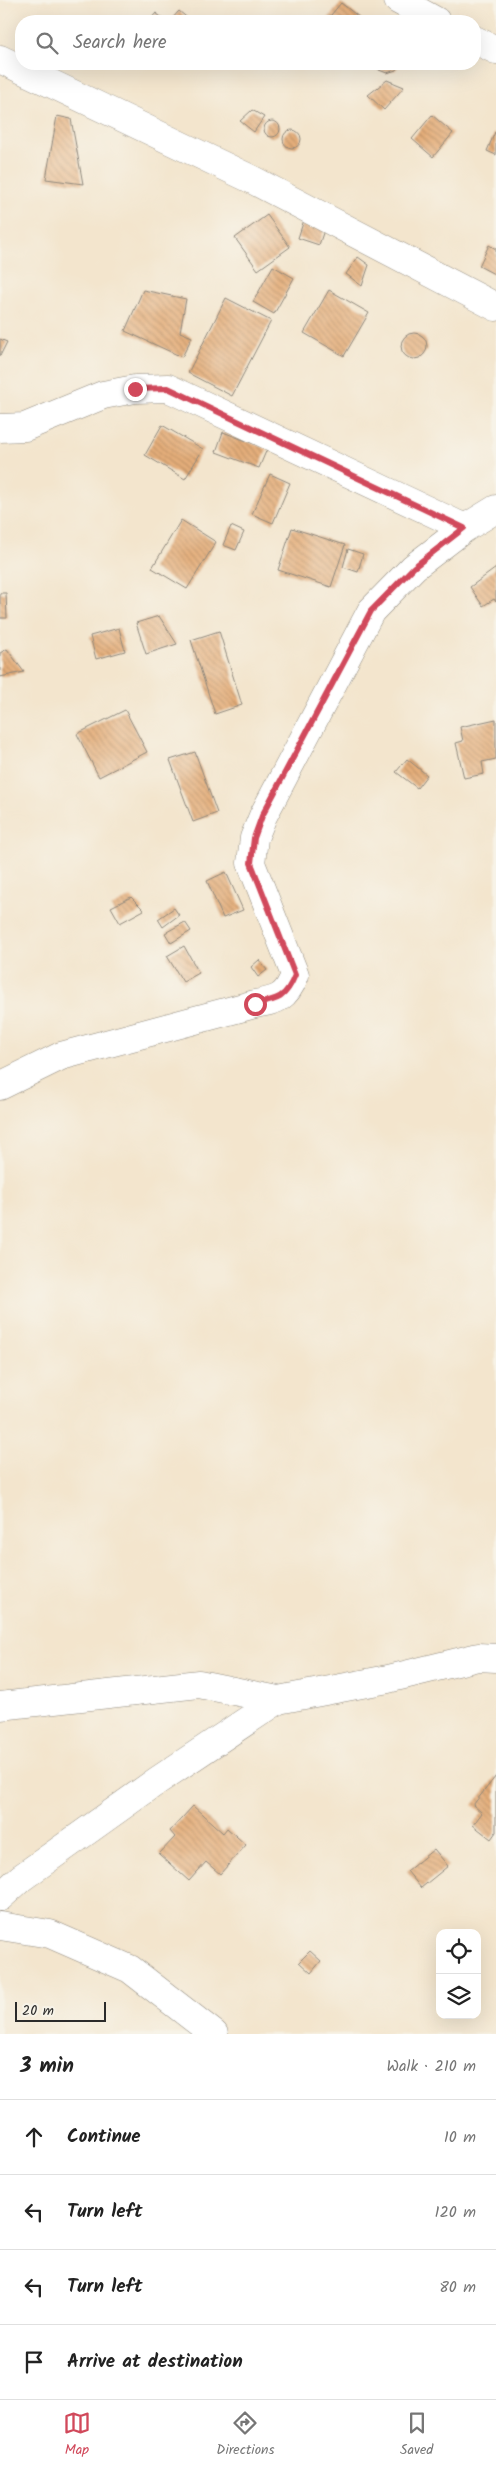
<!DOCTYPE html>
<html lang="en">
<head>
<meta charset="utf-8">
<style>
  body { margin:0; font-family:Kalam,sans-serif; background:#f2f2f2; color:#222 }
  .controls { position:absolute; right:15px; bottom:15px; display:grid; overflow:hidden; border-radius:10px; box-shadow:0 5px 20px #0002 }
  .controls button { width:45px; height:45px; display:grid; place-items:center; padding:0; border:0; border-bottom:1px solid #e0e0e0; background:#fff; color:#222; font:25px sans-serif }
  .scale { position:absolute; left:15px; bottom:12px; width:91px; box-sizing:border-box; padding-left:5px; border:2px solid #2b2b2b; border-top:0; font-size:14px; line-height:18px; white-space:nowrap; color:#2b2b2b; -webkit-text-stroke:4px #f7f3e8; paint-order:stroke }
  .stop { position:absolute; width:15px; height:15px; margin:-11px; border:4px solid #d1495b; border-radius:50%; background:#fff }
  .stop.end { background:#d1495b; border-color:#fff; box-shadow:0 1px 5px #0008 }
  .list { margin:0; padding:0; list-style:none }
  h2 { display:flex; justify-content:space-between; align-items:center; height:65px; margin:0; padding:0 20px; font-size:21px }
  h2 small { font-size:16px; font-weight:400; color:#767676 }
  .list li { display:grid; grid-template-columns:32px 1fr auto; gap:15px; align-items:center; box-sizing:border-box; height:75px; padding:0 20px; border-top:1px solid #e0e0e0 }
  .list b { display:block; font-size:19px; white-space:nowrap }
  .list em { font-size:16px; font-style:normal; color:#767676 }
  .icon { flex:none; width:28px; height:28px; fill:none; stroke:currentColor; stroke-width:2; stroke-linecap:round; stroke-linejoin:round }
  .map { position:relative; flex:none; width:496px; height:2034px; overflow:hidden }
  .search { position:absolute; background:#fff; box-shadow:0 5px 20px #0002; left:15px; right:15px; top:15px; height:55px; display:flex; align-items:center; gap:12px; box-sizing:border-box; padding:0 18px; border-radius:20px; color:#767676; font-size:19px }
  .sheet { height:365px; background:#fff }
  nav { display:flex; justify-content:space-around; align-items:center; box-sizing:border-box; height:70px; border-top:1px solid #e0e0e0; background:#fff; font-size:14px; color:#767676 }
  nav a { display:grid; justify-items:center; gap:2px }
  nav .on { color:#d1495b }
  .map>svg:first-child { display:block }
  .building { fill:url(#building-back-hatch) }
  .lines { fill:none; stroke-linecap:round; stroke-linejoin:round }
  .minor-casing { stroke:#8f887c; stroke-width:29 }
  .minor { stroke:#fff; stroke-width:28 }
  .route { stroke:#d1495b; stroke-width:6 }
</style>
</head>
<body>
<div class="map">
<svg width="496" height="2034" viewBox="0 0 496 2034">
  <defs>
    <pattern id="building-back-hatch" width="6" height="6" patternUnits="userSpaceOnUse" patternTransform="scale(1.25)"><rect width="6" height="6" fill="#e5ae7a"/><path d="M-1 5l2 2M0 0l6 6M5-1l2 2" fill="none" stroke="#ba8e64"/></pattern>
  </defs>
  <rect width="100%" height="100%" fill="#f7f3e8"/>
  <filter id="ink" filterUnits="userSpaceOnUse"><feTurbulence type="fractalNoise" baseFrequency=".02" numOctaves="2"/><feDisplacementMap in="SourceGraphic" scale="10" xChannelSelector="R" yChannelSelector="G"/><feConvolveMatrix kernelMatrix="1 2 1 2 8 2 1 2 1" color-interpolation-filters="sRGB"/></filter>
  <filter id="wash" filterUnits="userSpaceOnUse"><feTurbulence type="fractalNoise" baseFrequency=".0096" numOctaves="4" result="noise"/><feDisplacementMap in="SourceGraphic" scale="20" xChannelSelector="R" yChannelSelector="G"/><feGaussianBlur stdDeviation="1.12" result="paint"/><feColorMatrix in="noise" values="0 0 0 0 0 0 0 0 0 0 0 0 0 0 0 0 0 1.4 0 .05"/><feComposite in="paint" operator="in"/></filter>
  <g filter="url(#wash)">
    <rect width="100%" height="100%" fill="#f3e5cd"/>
    <g id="blocks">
      <path class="building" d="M341,3L364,21H326Z
        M179,11L191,21H170Z
        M156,13L166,21H149Z
        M375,64H399L396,70L387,73L379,70Z
        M387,80L404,87L384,110L368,95Z
        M252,110L264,117L254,132L240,121Z
        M432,115L453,133L433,157L412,139Z
        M57,116L71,119L83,184L46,179Z
        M264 129a8 8 0 1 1 16 0a8 8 0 1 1-16 0Z
        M283 139a9 9 0 1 1 18 0a9 9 0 1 1-18 0Z
        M495,132L496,133V155L487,151Z
        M267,215L290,247L258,270L235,238Z
        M304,220L325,227L319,245L298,238Z
        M489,245L496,249V275L479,266Z
        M358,257L369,265L362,286L346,274Z
        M273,266L294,278L274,314L253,302Z
        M143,290L186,299L180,332L192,337L182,357L125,331Z
        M329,290L369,313L344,356L304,333Z
        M226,298L271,321L232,396L188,373Z
        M401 346a13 13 0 1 1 26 0a13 13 0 1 1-26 0Z
        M0,339L7,342L0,356Z
        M162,425L203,449L185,479L145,455Z
        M223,432L267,449L259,468L216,452Z
        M270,474L290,483L273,523L252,514Z
        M181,520L216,542L187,589L152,568Z
        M231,526L244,532L236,550L223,545Z
        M292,528L345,545L331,587L278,570Z
        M348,549L363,554L358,572L343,567Z
        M496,568V602L494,599L483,606L470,587Z
        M0,593H6L7,618H0Z
        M159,616L177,644L146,654L136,623Z
        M119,628L125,651L96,659L90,636Z
        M219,631L242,705L215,714L191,640Z
        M7,649L24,672L0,677V653Z
        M125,710L147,752L99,777L77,734Z
        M496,719V759L482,762L484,774L464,778L456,743L463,741L460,727Z
        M195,752L217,813L193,822L170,760Z
        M407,759L427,775L417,788L396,772Z
        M226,872L243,910L223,918L207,881Z
        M131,897L144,910L120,923L111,907Z
        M174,908L179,915L163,927L158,919Z
        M185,922L191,931L171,943L165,933Z
        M184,946L199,973L183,982L167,956Z
        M259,960L267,970L258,977L251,967Z
        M496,1776V1832L491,1839L473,1825L482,1813L473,1805Z
        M193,1806L223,1833L227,1828L246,1845L220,1874L206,1862L189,1881L159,1854L175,1837L170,1831Z
        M434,1849L448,1866L421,1888L407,1871Z
        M310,1951L321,1961L311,1973L299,1962Z"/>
    </g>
  </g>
  <g filter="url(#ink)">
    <use href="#blocks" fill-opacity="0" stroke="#8f887c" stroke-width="1"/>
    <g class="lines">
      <g class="minor-casing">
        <path id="minor" d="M398,0L436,21
          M475,40L496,50
          M0,59L251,179L496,307
          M0,428L25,427L103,395L135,389L168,388L465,528
          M0,1086L61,1056L255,1004C278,1000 286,998 295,975L251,863L254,838L263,816L371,611L414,567L465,528L496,509
          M0,1706L199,1684L278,1700
          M0,1897L21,1878L157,1781L278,1700L388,1679L478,1657L496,1658
          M0,1926L50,1934L130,1969L214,2034"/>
      </g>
      <use href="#minor" class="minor"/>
    </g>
  </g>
  <g class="lines" filter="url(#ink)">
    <path class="route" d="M135,389L168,388L464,528L414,567L371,611L262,816L254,838L251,863L295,975C286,998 278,1000 255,1004"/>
  </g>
</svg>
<div class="controls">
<button><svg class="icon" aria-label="locate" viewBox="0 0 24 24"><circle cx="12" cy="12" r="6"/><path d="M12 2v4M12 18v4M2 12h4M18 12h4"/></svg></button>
<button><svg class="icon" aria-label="layers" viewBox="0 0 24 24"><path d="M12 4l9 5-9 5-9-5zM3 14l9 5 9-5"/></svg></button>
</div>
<div class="scale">20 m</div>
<div class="stop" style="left:255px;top:1004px"></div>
<div class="stop end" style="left:135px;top:389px"></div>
<div class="search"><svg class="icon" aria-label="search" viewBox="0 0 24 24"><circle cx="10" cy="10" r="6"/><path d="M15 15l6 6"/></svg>Search here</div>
</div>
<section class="sheet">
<h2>3 min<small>Walk · 210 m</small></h2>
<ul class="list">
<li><svg class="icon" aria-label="ahead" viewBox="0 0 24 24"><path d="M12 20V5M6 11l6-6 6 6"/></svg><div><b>Continue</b></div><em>10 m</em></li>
<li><svg class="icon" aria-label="left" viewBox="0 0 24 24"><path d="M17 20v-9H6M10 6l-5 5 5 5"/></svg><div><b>Turn left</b></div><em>120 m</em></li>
<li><svg class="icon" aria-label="left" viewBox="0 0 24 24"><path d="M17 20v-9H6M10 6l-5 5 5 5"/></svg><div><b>Turn left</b></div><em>80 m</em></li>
<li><svg class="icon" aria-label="arrive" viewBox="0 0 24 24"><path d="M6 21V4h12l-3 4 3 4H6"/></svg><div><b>Arrive at destination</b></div></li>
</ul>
</section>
<nav>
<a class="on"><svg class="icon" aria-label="map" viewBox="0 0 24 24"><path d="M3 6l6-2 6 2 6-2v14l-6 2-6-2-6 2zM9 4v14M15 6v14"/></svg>Map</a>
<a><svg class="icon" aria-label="directions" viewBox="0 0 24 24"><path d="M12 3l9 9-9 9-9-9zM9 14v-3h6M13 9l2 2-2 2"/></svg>Directions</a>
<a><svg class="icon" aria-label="saved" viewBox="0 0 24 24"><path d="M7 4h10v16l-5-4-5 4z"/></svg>Saved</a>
</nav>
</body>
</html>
